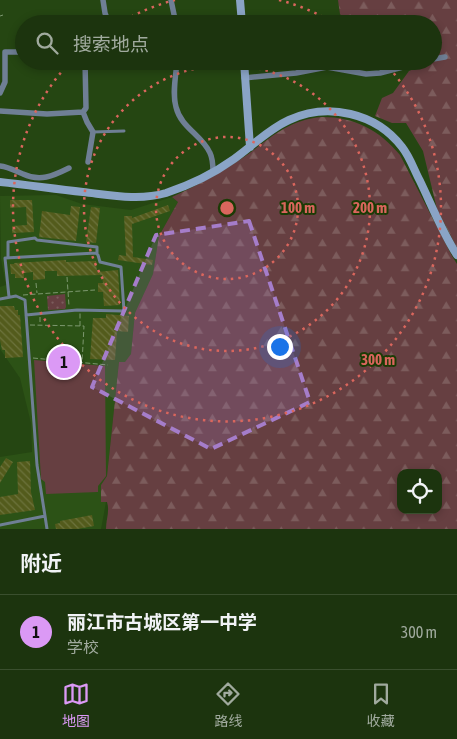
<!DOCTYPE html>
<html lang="zh">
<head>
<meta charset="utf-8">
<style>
  body { margin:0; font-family:"Asap Condensed","Noto Sans SC",sans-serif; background:#293f1c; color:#f1f3f6 }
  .controls { position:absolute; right:15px; bottom:15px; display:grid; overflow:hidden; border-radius:10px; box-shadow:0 2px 8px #0003 }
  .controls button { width:45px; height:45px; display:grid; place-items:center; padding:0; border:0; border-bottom:1px solid #3a4f2e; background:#1c340e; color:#f1f3f6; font:25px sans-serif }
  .you { position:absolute; left:279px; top:346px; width:18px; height:18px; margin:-12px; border:4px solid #fff; border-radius:50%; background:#1a73e8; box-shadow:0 0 0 8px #1a73e833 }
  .badge { display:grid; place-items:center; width:32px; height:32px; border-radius:50%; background:#db99f5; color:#111; font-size:16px; font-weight:700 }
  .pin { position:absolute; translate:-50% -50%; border:2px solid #fff; box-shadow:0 1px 5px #0006 }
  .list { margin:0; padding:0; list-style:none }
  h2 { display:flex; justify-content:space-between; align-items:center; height:65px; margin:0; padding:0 20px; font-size:21px }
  h2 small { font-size:16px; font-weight:400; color:#a0aa9e }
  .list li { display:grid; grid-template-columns:32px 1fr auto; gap:15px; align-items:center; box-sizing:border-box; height:75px; padding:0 20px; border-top:1px solid #3a4f2e }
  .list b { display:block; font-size:19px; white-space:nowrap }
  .list p { margin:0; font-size:16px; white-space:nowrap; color:#a0aa9e }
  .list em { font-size:16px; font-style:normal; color:#a0aa9e }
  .icon { flex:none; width:28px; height:28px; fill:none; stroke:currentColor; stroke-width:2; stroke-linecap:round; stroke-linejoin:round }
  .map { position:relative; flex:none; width:457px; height:529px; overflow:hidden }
  .search { position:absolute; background:#1c340e; box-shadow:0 2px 8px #0003; left:15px; right:15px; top:15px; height:55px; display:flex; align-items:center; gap:12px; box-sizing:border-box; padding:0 18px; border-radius:28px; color:#a0aa9e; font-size:19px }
  .sheet { height:140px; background:#1c340e }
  nav { display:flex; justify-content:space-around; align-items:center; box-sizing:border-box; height:70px; border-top:1px solid #3a4f2e; background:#1c340e; font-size:14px; color:#a0aa9e }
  nav a { display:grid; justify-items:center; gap:2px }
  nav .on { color:#db99f5 }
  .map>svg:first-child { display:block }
  .built { fill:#2c5216 }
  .green { fill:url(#green-dots) }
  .forest { fill:url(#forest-firs); fill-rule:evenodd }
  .pitch { fill:#663f41 }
  .building { fill:url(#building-back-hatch) }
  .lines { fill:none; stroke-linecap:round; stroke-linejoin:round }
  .path { stroke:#7d986f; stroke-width:1; stroke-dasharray:5 2.5; stroke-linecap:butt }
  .lane { stroke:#6f7f95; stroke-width:3 }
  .street { stroke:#6f7f95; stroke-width:5.5 }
  .secondary { stroke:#8aa4c6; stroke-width:8 }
  .marked { fill:#a57dca; fill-opacity:0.2; stroke:#a57dca; stroke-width:4; stroke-dasharray:10 6; stroke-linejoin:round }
  .ring { fill:none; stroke:#da665d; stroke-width:2.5; stroke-dasharray:2.5 5 }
  .centre { fill:#da665d; stroke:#1b3b05; stroke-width:2.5 }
  .ring-label { font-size:15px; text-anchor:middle; font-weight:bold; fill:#da665d; stroke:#1b3b05; stroke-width:4; stroke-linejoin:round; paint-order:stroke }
</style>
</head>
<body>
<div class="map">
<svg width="457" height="529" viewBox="0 0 457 529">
  <defs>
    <pattern id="green-dots" width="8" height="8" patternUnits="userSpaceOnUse" patternTransform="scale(1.25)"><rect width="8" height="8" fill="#663f41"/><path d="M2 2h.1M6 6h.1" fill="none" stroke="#7c5c5c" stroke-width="1.8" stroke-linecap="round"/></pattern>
    <pattern id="forest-firs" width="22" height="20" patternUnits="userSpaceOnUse" patternTransform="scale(1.25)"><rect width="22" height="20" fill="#663f41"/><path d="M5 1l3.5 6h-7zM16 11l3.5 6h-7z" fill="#7c5c5c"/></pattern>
    <pattern id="building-back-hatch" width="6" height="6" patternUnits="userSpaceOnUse" patternTransform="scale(1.25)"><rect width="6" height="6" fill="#535b1c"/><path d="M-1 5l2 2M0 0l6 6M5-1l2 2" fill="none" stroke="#6c733c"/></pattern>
  </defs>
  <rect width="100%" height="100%" fill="#254612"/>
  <path class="built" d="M56,195L82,204L131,210L172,197L178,202L159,236L153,274L135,313L131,354L125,362H119L107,476L101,485L106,502L101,529H0V457L32,452L31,423L20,378L0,349V287L6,285L1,259L0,196Z"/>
  <path class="green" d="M65,294L66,307L65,309L48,310L47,296Z"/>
  <path class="forest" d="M338,0H457V248L437,209L423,151L406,123H392L375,116L382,98L393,93L409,71L433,61V24H348L340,14Z
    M322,117C355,117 379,130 400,155L452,256L457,264V529H106C106,520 110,511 107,502H101V485L107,476L119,362H125L131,354L135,313L153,274L159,236L178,202L172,197C196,186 219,174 241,159C269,140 286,120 322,117ZM401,473H438V510H401Z"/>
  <path class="pitch" d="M34,360L105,366L106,476L98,486V492L46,494L45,482L41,479Z"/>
  <path class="building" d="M10,200H32L34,232L12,233V226L27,225L26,207L10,208Z
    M168,205L170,211L132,224L133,257L153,260L152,265L118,260L119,255L126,256L124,216H132V218Z
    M71,206L80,207L76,241L39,237L42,211L70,215Z
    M91,207L100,208L96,243L86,242Z
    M66,260V262L96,261L97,272L118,270L120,305L104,306L103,292H98V283H103L102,275L57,276V271H45V279L33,280V272L24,273V278H15V274H11L10,264H14V263Z
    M0,306H14L15,310H18V315H20L23,357L5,358V350H2L0,340Z
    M106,314L129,316L128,332L117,331L115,360L90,359L93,318H106Z
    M6,458L13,462L0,483V467Z
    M30,461L31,492L35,510L0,515V497L18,494L17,462Z
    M92,515L94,526L77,529H56L55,524L60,523V521Z"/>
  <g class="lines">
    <path class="path" d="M0,16L3,15
      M67,277L69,306
      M36,283L37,293
      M23,295L95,290
      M40,317V324
      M30,325L84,326L82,363
      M80,326V313
      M33,358L108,365"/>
    <path class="lane" d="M93,132L124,131
      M8,258V242L35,238L37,240L97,247V253
      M9,297L5,258L96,253L98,255L100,262L121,267L124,311L77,310L26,315
      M0,299L16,296L25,300L37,465L45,516L0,525
      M45,516L47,529"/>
    <path class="street" d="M103,0L105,13L109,24
      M171,0L176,24
      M242,22L325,19L333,24
      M433,59L445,57
      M85,61L86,108L83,112L87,122L93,132L88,162
      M177,61C176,76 172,93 176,107C181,128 202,135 210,153C213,159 213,166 213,172
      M244,78L296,73L327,67L366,74L380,73L426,61
      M0,93L5,82V52H24
      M0,111L47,114L83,112
      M0,166C9,167 15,171 23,174C40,182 53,176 69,168"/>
    <path class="secondary" d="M240,0L242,24
      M244,61L250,147
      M0,182C28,185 55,189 83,192C110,195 139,201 166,193C190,185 213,174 234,159C252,146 269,129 289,120C328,102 376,113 402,147C410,157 414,170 420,181C432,206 442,232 457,255"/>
  </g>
  <path class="marked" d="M249,221L310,402L211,449L92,387L156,235Z"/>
  <g class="ring">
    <circle cx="227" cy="208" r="71"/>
    <circle cx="227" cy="208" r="143"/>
    <path d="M118 24A214 214 0 0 1 175 0M279 0A214 214 0 0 1 336 24M384 62A214 214 0 1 1 70 62"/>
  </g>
  <circle cx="227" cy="208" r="8" class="centre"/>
  <g class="ring-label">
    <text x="298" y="213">100 m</text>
    <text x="370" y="213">200 m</text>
    <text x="378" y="365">300 m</text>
  </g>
</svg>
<div class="controls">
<button><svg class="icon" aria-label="locate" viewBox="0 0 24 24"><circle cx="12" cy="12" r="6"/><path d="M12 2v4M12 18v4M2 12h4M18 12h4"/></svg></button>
</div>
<div class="you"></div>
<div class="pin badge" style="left:64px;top:362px">1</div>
<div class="search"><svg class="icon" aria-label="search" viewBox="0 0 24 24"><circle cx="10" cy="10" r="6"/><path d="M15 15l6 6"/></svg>搜索地点</div>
</div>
<section class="sheet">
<h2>附近<small></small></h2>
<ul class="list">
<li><span class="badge">1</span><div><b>丽江市古城区第一中学</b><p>学校</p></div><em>300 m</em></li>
</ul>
</section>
<nav>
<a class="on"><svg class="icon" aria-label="map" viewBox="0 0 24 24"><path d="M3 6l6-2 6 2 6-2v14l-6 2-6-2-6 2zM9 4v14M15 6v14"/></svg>地图</a>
<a><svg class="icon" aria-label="directions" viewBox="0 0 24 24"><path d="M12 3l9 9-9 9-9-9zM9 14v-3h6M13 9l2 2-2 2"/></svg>路线</a>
<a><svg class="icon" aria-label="saved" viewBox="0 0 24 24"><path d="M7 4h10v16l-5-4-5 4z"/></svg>收藏</a>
</nav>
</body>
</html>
